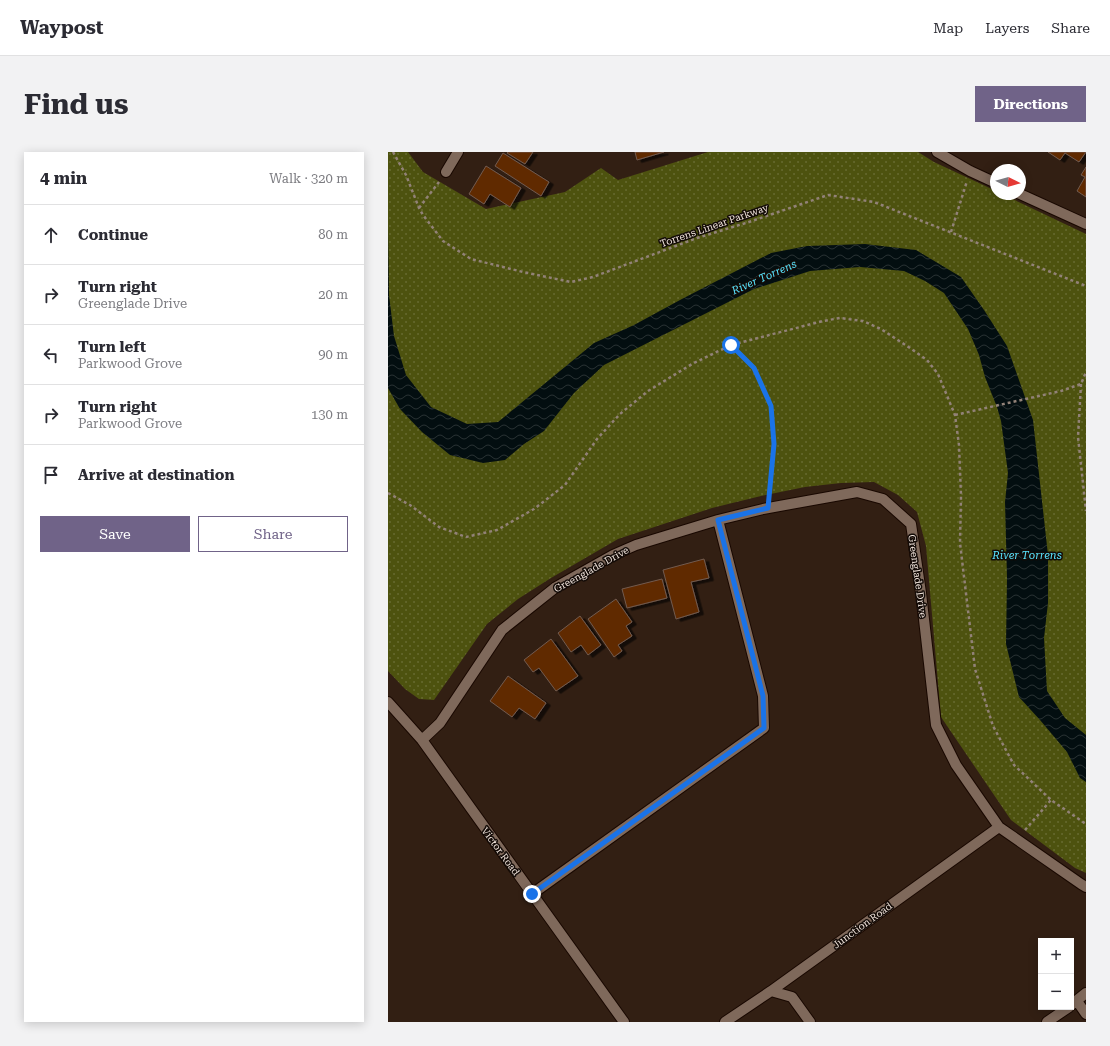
<!DOCTYPE html>
<html lang="en">
<head>
<meta charset="utf-8">
<style>
  body { margin:0; font-family:"Roboto Serif",serif; background:#f2f2f3; color:#2b2b33 }
  .controls { position:absolute; right:12px; bottom:12px; display:grid; overflow:hidden; border-radius:0px; box-shadow:0 2px 10px #0003 }
  .controls button { width:36px; height:36px; display:grid; place-items:center; padding:0; border:0; border-bottom:1px solid #e1e1e2; background:#fff; color:#2b2b33; font:20px sans-serif }
  .compass { position:absolute; left:602px; top:12px; width:36px; height:36px; border-radius:50%; background:#fff; box-shadow:0 2px 10px #0003; rotate:95deg }
  .stop { position:absolute; width:12px; height:12px; margin:-9px; border:3px solid #1a73e8; border-radius:50%; background:#fff }
  .stop.end { background:#1a73e8; border-color:#fff; box-shadow:0 1px 4px #0008 }
  .list { margin:0; padding:0; list-style:none }
  h2 { display:flex; justify-content:space-between; align-items:center; height:52px; margin:0; padding:0 16px; font-size:17px }
  h2 small { font-size:13px; font-weight:400; color:#7c7c81 }
  .list li { display:grid; grid-template-columns:26px 1fr auto; gap:12px; align-items:center; box-sizing:border-box; height:60px; padding:0 16px; border-top:1px solid #e1e1e2 }
  .list b { display:block; font-size:15px; white-space:nowrap }
  .list p { margin:0; font-size:13px; white-space:nowrap; color:#7c7c81 }
  .list em { font-size:13px; font-style:normal; color:#7c7c81 }
  .actions { display:flex; gap:8px; padding:12px 16px }
  .actions a { flex:1; padding:9px 0; border:1px solid #706388; border-radius:0px; text-align:center; font-size:14px; color:#706388 }
  .actions .main { background:#706388; color:#fff }
  .icon { flex:none; width:22px; height:22px; fill:none; stroke:currentColor; stroke-width:2; stroke-linecap:round; stroke-linejoin:round }
  .map { position:relative; flex:none; width:698px; height:870px; overflow:hidden; border-radius:0px }
  header { display:flex; align-items:center; gap:24px; box-sizing:border-box; height:56px; padding:0 20px; background:#fff; border-bottom:1px solid #e1e1e2 }
  header strong { font-size:19px }
  nav { display:flex; gap:22px; margin-inline-start:auto; font-size:14px }
  .intro { display:flex; align-items:center; justify-content:space-between; box-sizing:border-box; height:96px; padding:0 24px }
  h1 { margin:0; font-size:28px }
  .button { padding:10px 18px; border-radius:0px; background:#706388; color:#fff; font-size:14px; font-weight:700 }
  main { display:flex; gap:24px; padding:0 24px }
  aside { flex:1; background:#fff; border-radius:0px; box-shadow:0 2px 10px #0003 }
  .map>svg:first-child { display:block }
  .green { fill:url(#green-dots) }
  .water { fill:url(#water-waves) }
  .building { fill:#602900; stroke:#725b4f; filter:url(#shadow) }
  .lines { fill:none; stroke-linecap:round; stroke-linejoin:round }
  .street-casing { stroke:#190801; stroke-width:12 }
  .path { stroke:#928278; stroke-width:2.5; stroke-dasharray:3 3; stroke-linecap:butt }
  .street { stroke:#7f695b; stroke-width:10 }
  .route { stroke:#1a73e8; stroke-width:5 }
  .labels { text-anchor:middle; stroke-width:3; stroke-linejoin:round; paint-order:stroke }
  .street-label { font-size:10px; fill:#f1e4dc; stroke:#130b07 }
  .water-label { font-size:11px; font-style:italic; fill:#58e4fe; stroke:#130b07 }
</style>
</head>
<body>
<header>
<strong>Waypost</strong>
<nav><a>Map</a><a>Layers</a><a>Share</a></nav>
</header>
<div class="intro"><h1>Find us</h1><a class="button">Directions</a></div>
<main>
<aside>
<h2>4 min<small>Walk · 320 m</small></h2>
<ul class="list">
<li><svg class="icon" aria-label="ahead" viewBox="0 0 24 24"><path d="M12 20V5M6 11l6-6 6 6"/></svg><div><b>Continue</b></div><em>80 m</em></li>
<li><svg class="icon" aria-label="right" viewBox="0 0 24 24"><path d="M7 20v-9h11M14 6l5 5-5 5"/></svg><div><b>Turn right</b><p>Greenglade Drive</p></div><em>20 m</em></li>
<li><svg class="icon" aria-label="left" viewBox="0 0 24 24"><path d="M17 20v-9H6M10 6l-5 5 5 5"/></svg><div><b>Turn left</b><p>Parkwood Grove</p></div><em>90 m</em></li>
<li><svg class="icon" aria-label="right" viewBox="0 0 24 24"><path d="M7 20v-9h11M14 6l5 5-5 5"/></svg><div><b>Turn right</b><p>Parkwood Grove</p></div><em>130 m</em></li>
<li><svg class="icon" aria-label="arrive" viewBox="0 0 24 24"><path d="M6 21V4h12l-3 4 3 4H6"/></svg><div><b>Arrive at destination</b></div></li>
</ul>
<div class="actions"><a class="main">Save</a><a>Share</a></div>
</aside>
<div class="map">
<svg width="698" height="870" viewBox="0 0 698 870">
  <defs>
    <pattern id="green-dots" width="8" height="8" patternUnits="userSpaceOnUse"><rect width="8" height="8" fill="#4d520f"/><path d="M2 2h.1M6 6h.1" fill="none" stroke="#676b31" stroke-width="1.8" stroke-linecap="round"/></pattern>
    <pattern id="water-waves" width="16" height="10" patternUnits="userSpaceOnUse"><rect width="16" height="10" fill="#030e10"/><path d="M0 5q4-4 8 0t8 0" fill="none" stroke="#283132"/></pattern>
    <filter id="shadow"><feDropShadow dx="4.5" dy="2.5" stdDeviation="0" flood-color="#0009"/></filter>
  </defs>
  <rect width="100%" height="100%" fill="#321f13"/>
  <path class="green" d="M0,0H20L35,20L98,57L177,40L213,16L230,28L320,0H530L546,10L608,39V42H614L698,82V721L687,716L623,668L553,565L538,394L529,360L510,343L486,330L453,331L417,335L373,344L324,356L230,387L163,426L130,447L99,472L46,548L31,547L17,537L0,519Z"/>
  <path class="water" d="M0,75L1,143L6,184L18,223L43,255L79,272L110,270L206,191L246,173L292,148L383,101L419,94L477,92L528,98L573,125L596,158L619,194L645,268L660,403V451L656,486L659,539L677,566L698,583V630L692,626L679,600L652,568L631,545L618,492L619,426L617,350L620,321L613,269L609,255L597,225L591,203L580,177L556,141L537,129L516,119L472,115L422,119L366,137L216,213L186,241L156,279L136,292L117,308L95,311L62,303L34,280L12,257L0,236Z"/>
  <path class="building" d="M120,0H145L137,12L119,1Z
    M247,0H276L249,8Z
    M660,0H698L691,10L677,1L672,8Z
    M115,1L161,30L153,44L107,14Z
    M98,14L133,36L122,55L102,42L96,52L81,42Z
    M698,15V45L689,39L697,25L693,23Z
    M316,407L321,426L303,430L311,460L288,467L275,418Z
    M274,427L279,446L239,456L234,437Z
    M228,447L244,470L238,474L244,484L230,493L234,499L226,505L200,467Z
    M192,464L213,493L200,503L193,493L183,500L170,481Z
    M163,487L190,524L168,539L151,516L145,520L136,508Z
    M120,524L158,551L147,567L131,556L124,565L102,549Z"/>
  <g class="lines">
    <g class="street-casing">
      <path id="street" d="M549,0L582,19L608,31
        M58,20L70,0
        M632,42L698,72
        M0,550L34,588L236,870
        M34,588L52,571L114,478L168,435L225,403L248,393L330,368L375,357L469,340L495,347L523,372L533,441L548,573L568,613L611,675L693,732L698,735
        M144,742L376,576L375,544L330,368
        M383,839L404,845L422,870
        M689,849L698,862
        M683,853L698,841
        M337,870L383,839L611,675
        M659,870L681,855"/>
    </g>
    <path class="path" d="M5,0L18,23L31,56L35,63L55,89L83,107L135,120L183,130L205,125L309,86L358,71L440,43L486,50L698,134
      M31,56L51,30
      M563,80L579,29
      M343,193L366,216L383,254L386,292L381,345
      M693,232L690,285L698,359
      M567,263L673,239L693,232L698,220
      M0,341L22,353L51,375L78,385L109,378L146,357L177,333L209,287L232,262L260,239L304,212L343,193L435,169L452,166L475,169L493,177L522,196L539,208L550,222L567,263L571,293L573,344L572,391L587,517L605,574L626,613L663,648L698,672
      M637,678L663,648"/>
    <use href="#street" class="street"/>
  </g>
  <g class="lines">
    <path class="route" d="M144,742L376,576L375,544L330,368L380,356L386,292L383,254L366,216L343,193"/>
  </g>
  <g class="labels">
    <g class="street-label">
      <text transform="translate(326 73) rotate(-19)" y="4">Torrens Linear Parkway</text>
      <text transform="translate(203 417) rotate(-29)" y="4">Greenglade Drive</text>
      <text transform="translate(530 424) rotate(82)" y="4">Greenglade Drive</text>
      <text transform="translate(113 699) rotate(54)" y="4">Victor Road</text>
      <text transform="translate(474 773) rotate(-36)" y="4">Junction Road</text>
    </g>
    <g class="water-label">
      <text transform="translate(376 125) rotate(-24)" y="4">River Torrens</text>
      <text x="639" y="407">River Torrens</text>
    </g>
  </g>
</svg>
<div class="controls">
<button>+</button>
<button>−</button>
</div>
<svg class="compass" viewBox="-18 -18 36 36"><path d="M0-13l5 13h-10z" fill="#e53935"/><path d="M0 13l5-13h-10z" fill="#7c7c81"/></svg>
<div class="stop" style="left:343px;top:193px"></div>
<div class="stop end" style="left:144px;top:742px"></div>
</div>
</main>
</body>
</html>
